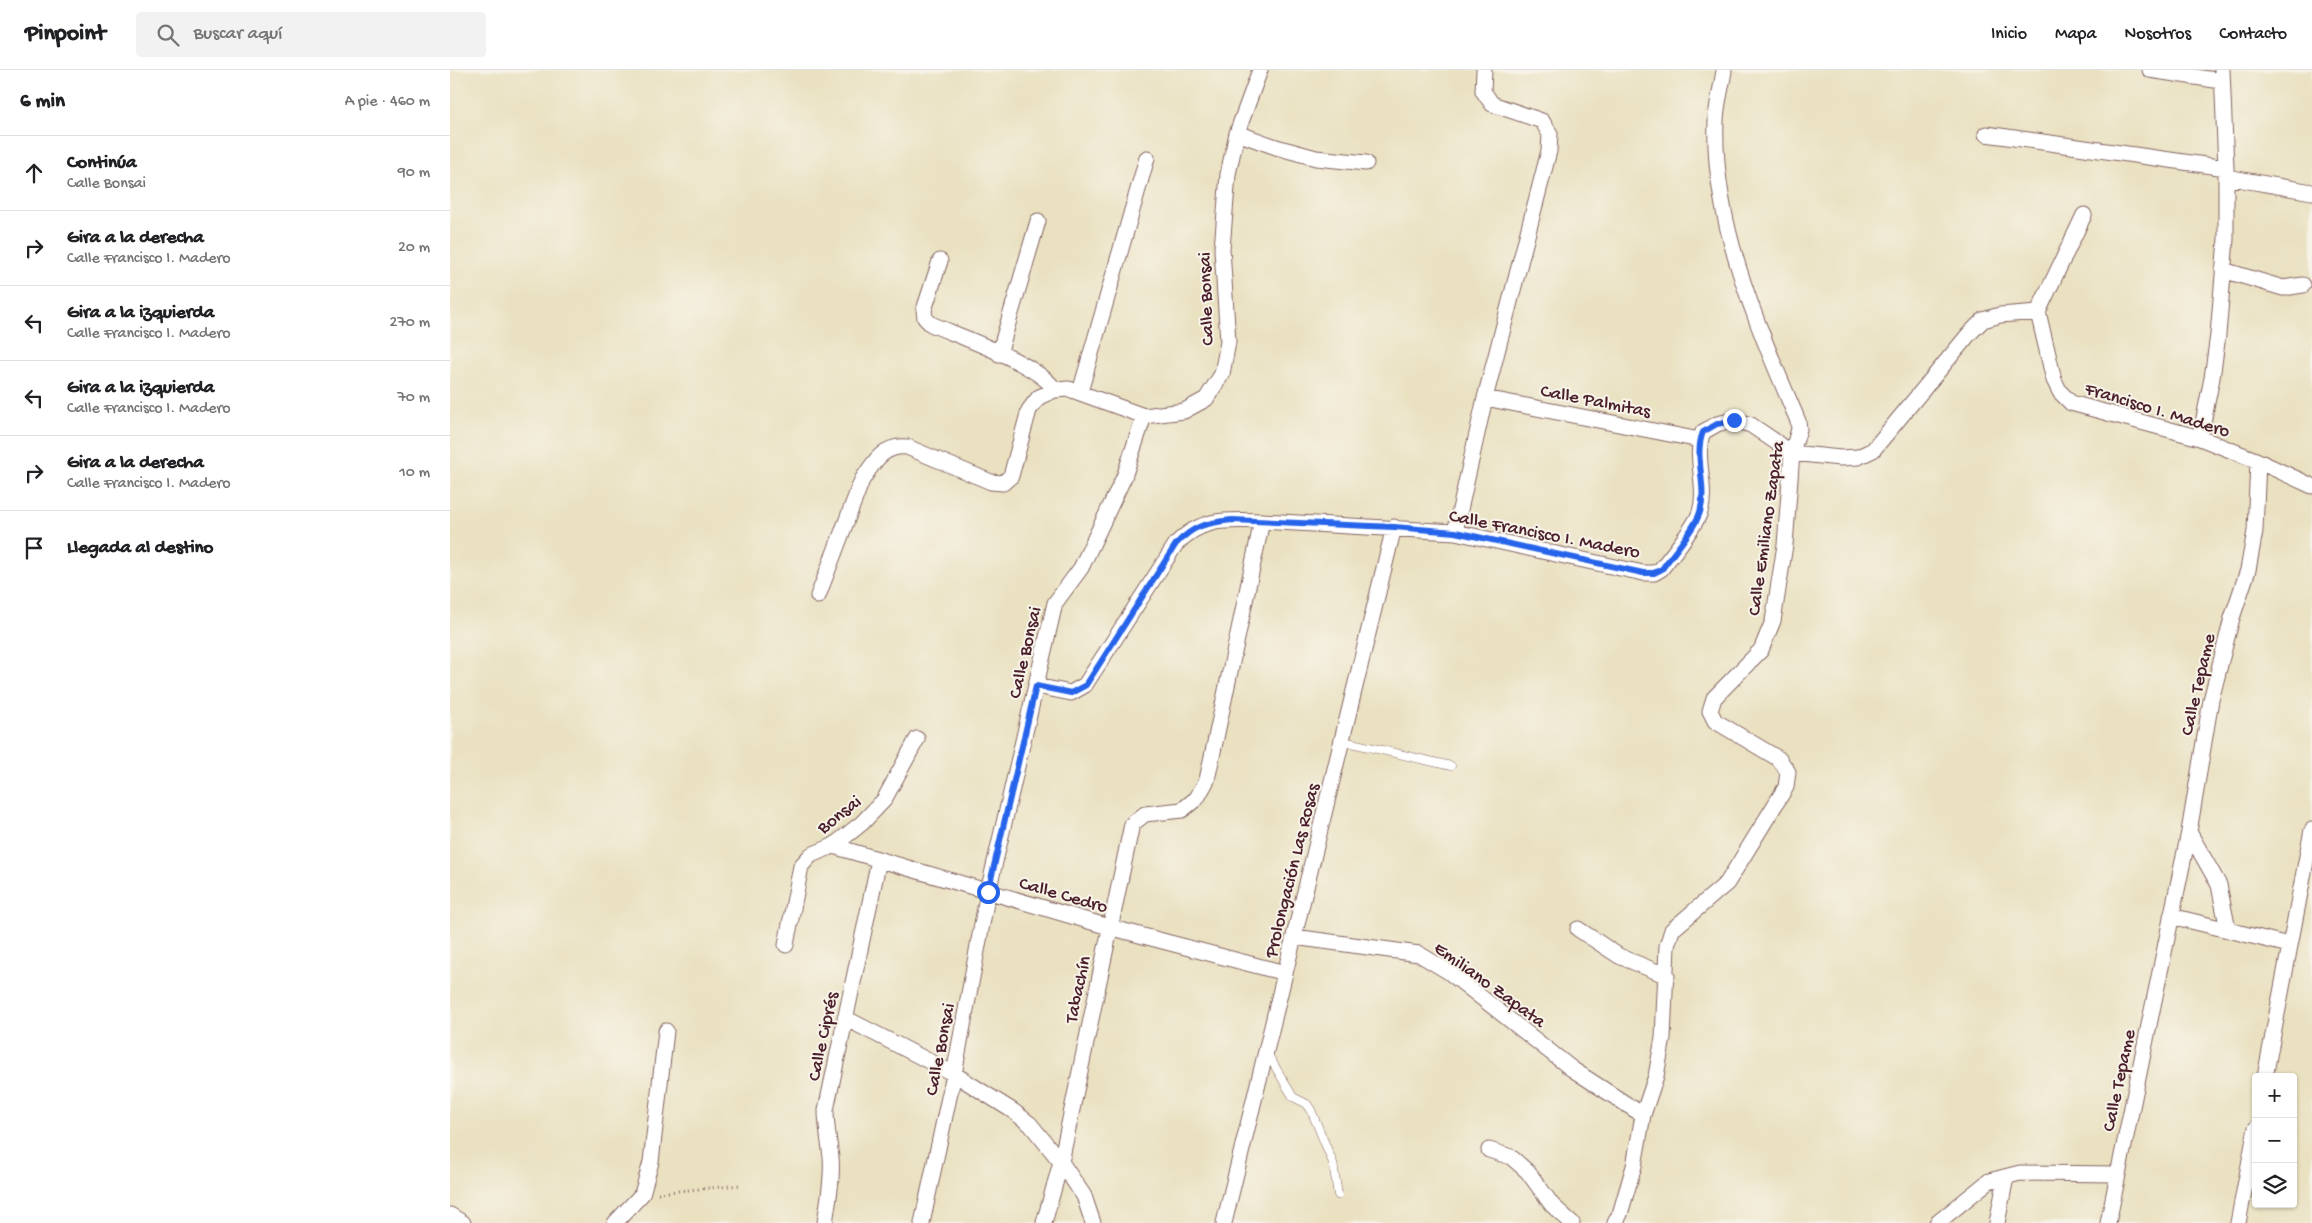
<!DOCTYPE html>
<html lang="es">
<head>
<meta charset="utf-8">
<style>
  body { margin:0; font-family:"Gochi Hand",sans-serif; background:#f2f2f2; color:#202124 }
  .controls { position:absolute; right:15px; bottom:15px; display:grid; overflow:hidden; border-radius:5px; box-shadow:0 1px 4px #0004 }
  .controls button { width:45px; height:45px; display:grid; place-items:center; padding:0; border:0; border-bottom:1px solid #e0e0e0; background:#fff; color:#202124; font:25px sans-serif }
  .stop { position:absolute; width:15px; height:15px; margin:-11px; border:4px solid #2563eb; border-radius:50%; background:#fff }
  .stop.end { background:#2563eb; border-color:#fff; box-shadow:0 1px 5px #0008 }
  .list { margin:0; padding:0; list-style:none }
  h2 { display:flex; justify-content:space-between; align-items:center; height:65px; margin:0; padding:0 20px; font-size:21px }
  h2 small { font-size:16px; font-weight:400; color:#757577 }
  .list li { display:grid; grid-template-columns:32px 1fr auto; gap:15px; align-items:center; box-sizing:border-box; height:75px; padding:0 20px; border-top:1px solid #e0e0e0 }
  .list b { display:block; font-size:19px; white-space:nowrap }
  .list p { margin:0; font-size:16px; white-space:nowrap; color:#757577 }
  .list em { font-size:16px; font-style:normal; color:#757577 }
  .icon { flex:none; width:28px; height:28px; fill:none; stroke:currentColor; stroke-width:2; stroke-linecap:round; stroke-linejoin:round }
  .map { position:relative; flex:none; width:1862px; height:1153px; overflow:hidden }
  header { display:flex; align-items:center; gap:30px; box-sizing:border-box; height:70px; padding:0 25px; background:#fff; border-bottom:1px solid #e0e0e0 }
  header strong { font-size:24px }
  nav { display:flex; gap:28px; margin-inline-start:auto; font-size:18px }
  .search { width:350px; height:45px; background:#f2f2f2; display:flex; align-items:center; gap:12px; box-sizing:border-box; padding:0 18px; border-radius:5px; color:#757577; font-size:19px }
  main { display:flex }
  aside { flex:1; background:#fff }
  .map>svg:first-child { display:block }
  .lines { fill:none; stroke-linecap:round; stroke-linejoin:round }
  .lane-casing { stroke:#826360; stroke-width:9 }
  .street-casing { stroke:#826360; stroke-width:17 }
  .path { stroke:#826360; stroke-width:3; stroke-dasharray:1 4; stroke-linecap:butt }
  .lane { stroke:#fff; stroke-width:8 }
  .street { stroke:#fff; stroke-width:15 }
  .route { stroke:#2563eb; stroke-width:6 }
  .labels { text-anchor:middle; stroke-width:4; stroke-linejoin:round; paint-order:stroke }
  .street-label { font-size:19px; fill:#4a1f2b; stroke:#f7f3e8 }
</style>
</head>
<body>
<header>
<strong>Pinpoint</strong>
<div class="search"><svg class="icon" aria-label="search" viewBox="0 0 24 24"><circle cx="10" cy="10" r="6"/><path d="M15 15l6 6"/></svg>Buscar aquí</div>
<nav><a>Inicio</a><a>Mapa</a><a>Nosotros</a><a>Contacto</a></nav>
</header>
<main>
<aside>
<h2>6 min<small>A pie · 460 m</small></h2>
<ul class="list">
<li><svg class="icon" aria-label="ahead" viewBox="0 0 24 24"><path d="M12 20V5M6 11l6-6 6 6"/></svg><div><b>Continúa</b><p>Calle Bonsai</p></div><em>90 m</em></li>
<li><svg class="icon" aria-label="right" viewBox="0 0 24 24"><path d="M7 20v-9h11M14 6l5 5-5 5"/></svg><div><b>Gira a la derecha</b><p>Calle Francisco I. Madero</p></div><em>20 m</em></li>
<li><svg class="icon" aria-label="left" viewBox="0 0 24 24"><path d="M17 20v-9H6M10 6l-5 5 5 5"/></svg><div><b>Gira a la izquierda</b><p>Calle Francisco I. Madero</p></div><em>270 m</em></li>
<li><svg class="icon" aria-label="left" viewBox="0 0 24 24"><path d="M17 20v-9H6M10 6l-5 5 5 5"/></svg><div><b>Gira a la izquierda</b><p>Calle Francisco I. Madero</p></div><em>70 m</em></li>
<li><svg class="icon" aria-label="right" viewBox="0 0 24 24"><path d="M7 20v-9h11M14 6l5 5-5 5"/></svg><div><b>Gira a la derecha</b><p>Calle Francisco I. Madero</p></div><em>10 m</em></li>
<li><svg class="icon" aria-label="arrive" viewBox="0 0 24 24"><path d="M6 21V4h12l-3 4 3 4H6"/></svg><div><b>Llegada al destino</b></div></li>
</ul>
</aside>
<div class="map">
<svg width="1862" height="1153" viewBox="0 0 1862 1153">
  <rect width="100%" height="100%" fill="#f7f3e8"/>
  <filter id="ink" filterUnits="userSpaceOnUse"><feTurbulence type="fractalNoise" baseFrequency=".02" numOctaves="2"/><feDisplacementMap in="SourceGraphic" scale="10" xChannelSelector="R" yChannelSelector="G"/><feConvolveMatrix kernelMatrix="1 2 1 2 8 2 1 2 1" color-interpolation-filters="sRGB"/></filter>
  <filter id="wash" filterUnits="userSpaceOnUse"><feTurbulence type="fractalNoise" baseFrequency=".0096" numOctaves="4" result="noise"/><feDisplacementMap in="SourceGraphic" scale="20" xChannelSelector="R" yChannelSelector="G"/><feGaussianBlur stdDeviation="1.12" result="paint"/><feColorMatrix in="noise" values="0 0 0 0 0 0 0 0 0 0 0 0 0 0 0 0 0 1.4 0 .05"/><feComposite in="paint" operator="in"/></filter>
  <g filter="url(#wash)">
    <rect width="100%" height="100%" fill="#eae1c1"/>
  </g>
  <g filter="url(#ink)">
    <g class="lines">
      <g class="lane-casing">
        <path id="lane" d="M893,671L1001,696
          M817,983L843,1027L857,1034L861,1040L883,1093L888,1125"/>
      </g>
      <g class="street-casing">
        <path id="street" d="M1700,0L1771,11
          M787,63L826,77L866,88L916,93
          M1536,64L1776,98
          M1776,107L1862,122
          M1634,145L1588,242L1604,310L1610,322L1621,333L1750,368L1808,391L1862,416
          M490,191L474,240L475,248L481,254C511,267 589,294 605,320
          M1773,200L1833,218L1853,215
          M549,284L588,151
          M630,322L697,88
          M1035,328L1250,370
          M1750,368L1762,308L1768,265L1776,169V98L1772,0
          M1005,462L1035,328L1099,81L1100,64L1092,51L1042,34L1033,21L1034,0
          M368,526L412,410C424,392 433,375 457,377L541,412L553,413L561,406L579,340L589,327L605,320L619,319L694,346L734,341L756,329L772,304L778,272L772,179L778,104L787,63L810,0
          M586,616L621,623L635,615L726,474C752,447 777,450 812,451L1005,462L1193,503H1204L1211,499C1222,485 1245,457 1250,442C1258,416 1243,387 1253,362L1267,354L1284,350L1301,355L1342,383L1390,388L1408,387L1423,380L1519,264L1533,250L1550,245L1588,242
          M1739,762L1769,815L1778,860
          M383,776L659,857L835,903
          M1721,846L1839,875
          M1128,859L1169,886L1217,906
          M844,867L969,884L999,902L1122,999L1193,1045
          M336,875L351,796L361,785L383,776L412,753L434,730L467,669
          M395,948L504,1004L563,1041L580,1054L611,1092L634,1126L643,1153
          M1815,1007L1862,760
          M1039,1080L1061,1087L1078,1102L1102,1135L1122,1153
          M0,1145L13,1153
          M165,1153L192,1124L201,1092L216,961
          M375,1153C378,1131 383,1109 381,1087C379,1071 376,1056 376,1040L429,790
          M472,1153L504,1004L538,822L605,533L631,498L674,407L694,346
          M594,1153L611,1092L682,754L695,744L732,740L747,728L757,710L812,451
          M774,1153L944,457
          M1165,1153L1170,1144L1184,1096L1193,1045L1206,1006L1213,968L1217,876L1222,860L1277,813L1336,717L1338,702L1329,689L1265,651L1260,641L1264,628L1311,580L1323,551L1335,475L1342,383L1349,359L1348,351C1309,259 1262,154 1266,52C1266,35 1272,17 1274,0
          M1487,1153L1539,1111L1570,1103L1667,1104
          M1547,1153L1556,1107
          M1658,1153L1739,762L1761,630L1782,548L1798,500L1805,461L1808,391
          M1788,1153L1806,1058"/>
      </g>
      <path class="path" d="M208,1123L291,1115"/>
      <use href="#lane" class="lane"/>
      <use href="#street" class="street"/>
    </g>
  </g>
  <g class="lines" filter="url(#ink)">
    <path class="route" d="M538,822L586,616L621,623L636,615L726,474C744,455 756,453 782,450L944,457L1005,462L1193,503H1204L1212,499C1222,485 1246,457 1250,442C1258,416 1243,387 1253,362L1267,354L1284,350"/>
  </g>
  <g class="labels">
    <g class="street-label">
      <text transform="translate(754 229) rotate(-92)" y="7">Calle Bonsai</text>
      <text transform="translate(1146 329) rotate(11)" y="7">Calle Palmitas</text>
      <text transform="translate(1708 338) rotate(17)" y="7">Francisco I. Madero</text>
      <text transform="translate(1314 458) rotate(-82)" y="7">Calle Emiliano Zapata</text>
      <text transform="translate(1095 462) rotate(11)" y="7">Calle Francisco I. Madero</text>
      <text transform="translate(573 582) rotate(-77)" y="7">Calle Bonsai</text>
      <text transform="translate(1746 614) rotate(-77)" y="7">Calle Tepame</text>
      <text transform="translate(388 743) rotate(-38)" y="7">Bonsai</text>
      <text transform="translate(840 800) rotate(-76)" y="7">Prolongación Las Rosas</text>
      <text transform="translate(614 823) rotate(16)" y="7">Calle Cedro</text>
      <text transform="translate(1041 913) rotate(36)" y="7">Emiliano Zapata</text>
      <text transform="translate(626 919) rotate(-78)" y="7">Tabachín</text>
      <text transform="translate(371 966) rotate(-78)" y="7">Calle Ciprés</text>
      <text transform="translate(488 979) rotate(-79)" y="7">Calle Bonsai</text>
      <text transform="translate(1667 1010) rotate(-78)" y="7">Calle Tepame</text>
    </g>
  </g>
</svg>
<div class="controls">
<button>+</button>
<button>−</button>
<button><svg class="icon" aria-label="layers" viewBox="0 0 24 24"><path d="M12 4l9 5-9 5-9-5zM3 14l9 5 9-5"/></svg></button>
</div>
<div class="stop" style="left:538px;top:822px"></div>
<div class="stop end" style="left:1284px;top:350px"></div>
</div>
</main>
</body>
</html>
